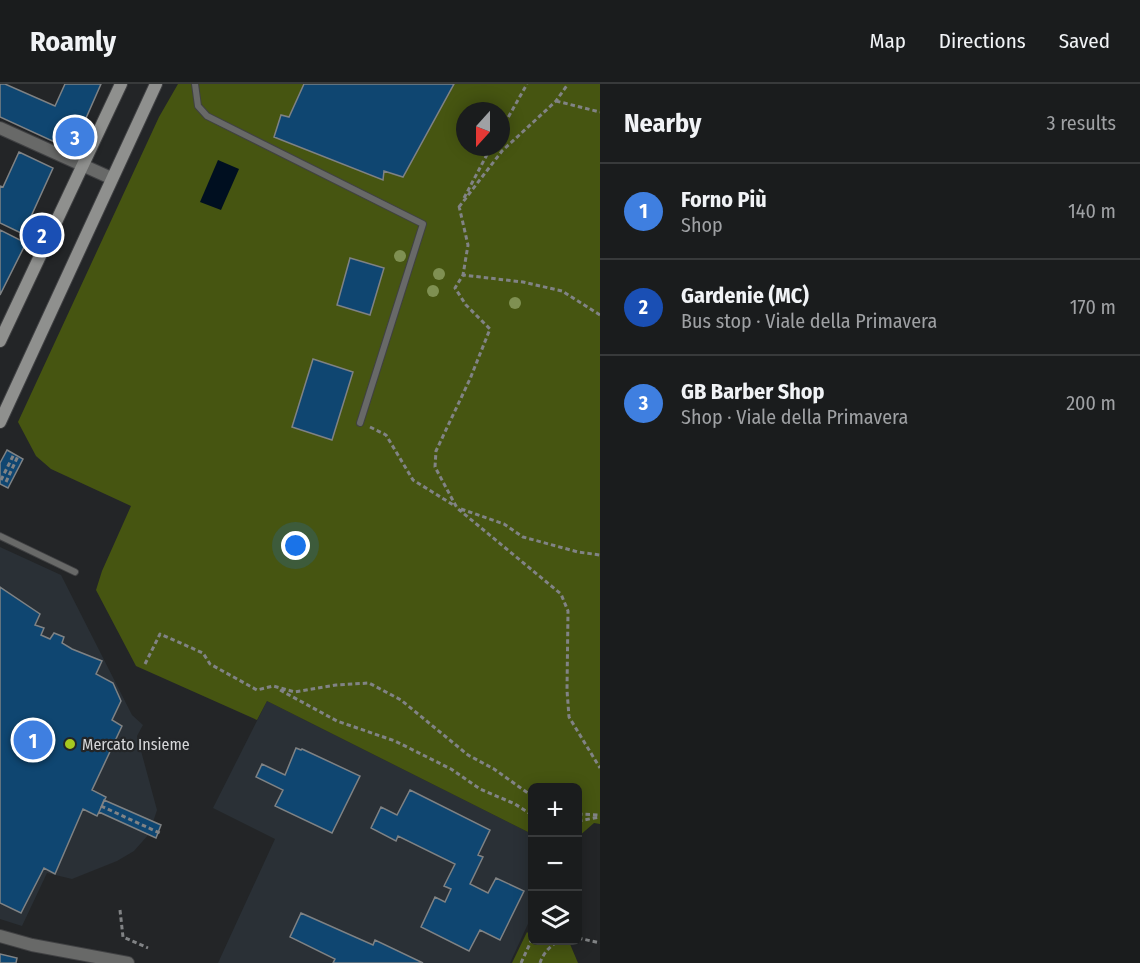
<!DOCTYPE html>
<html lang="en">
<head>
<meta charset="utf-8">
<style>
  body { margin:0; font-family:"Fira Sans Condensed",sans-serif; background:#27292a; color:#f1f3f6 }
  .controls { position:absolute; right:18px; bottom:18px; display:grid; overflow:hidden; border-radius:9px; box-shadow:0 3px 15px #0003 }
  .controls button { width:54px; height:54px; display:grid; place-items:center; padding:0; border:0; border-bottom:2px solid #383a3b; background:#1a1c1d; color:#f1f3f6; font:30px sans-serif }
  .compass { position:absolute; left:456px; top:18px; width:54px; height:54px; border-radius:50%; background:#1a1c1d; box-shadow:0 3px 15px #0003; rotate:201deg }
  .you { position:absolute; left:296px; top:462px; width:21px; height:21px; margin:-15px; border:4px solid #fff; border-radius:50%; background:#1a73e8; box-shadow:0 0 0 9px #1a73e833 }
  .badge { display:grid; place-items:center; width:39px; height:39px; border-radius:50%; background:#0b8043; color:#fff; font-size:20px; font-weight:700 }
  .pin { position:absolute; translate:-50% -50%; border:3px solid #fff; box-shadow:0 2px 6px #0006 }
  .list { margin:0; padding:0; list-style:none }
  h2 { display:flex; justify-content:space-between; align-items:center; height:78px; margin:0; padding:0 24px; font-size:26px }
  h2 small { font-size:20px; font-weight:400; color:#9fa1a4 }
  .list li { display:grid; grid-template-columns:39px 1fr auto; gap:18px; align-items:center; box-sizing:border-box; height:96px; padding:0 24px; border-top:2px solid #383a3b }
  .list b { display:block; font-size:22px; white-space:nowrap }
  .list p { margin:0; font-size:20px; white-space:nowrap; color:#9fa1a4 }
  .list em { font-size:20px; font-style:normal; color:#9fa1a4 }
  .icon { flex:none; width:33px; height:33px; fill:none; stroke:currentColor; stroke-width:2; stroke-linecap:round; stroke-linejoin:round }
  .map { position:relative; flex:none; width:600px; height:879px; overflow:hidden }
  header { display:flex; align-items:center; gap:36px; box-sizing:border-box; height:84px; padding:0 30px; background:#1a1c1d; border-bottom:2px solid #383a3b }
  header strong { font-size:28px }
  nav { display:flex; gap:33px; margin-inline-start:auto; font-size:21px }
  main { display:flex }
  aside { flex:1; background:#1a1c1d }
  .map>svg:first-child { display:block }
  .built { fill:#2a3036 }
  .green { fill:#465511; fill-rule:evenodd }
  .water { fill:#000f20 }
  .building { fill:#0f4671; stroke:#7f8284; stroke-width:1.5 }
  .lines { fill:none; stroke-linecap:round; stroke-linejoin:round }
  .lane-casing { stroke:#404143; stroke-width:8 }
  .street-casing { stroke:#404143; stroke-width:14 }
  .secondary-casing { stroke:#404143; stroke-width:14 }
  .path { stroke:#818385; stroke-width:3; stroke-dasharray:4.5 3; stroke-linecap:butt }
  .lane { stroke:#686968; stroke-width:6 }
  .street { stroke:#686968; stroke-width:12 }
  .secondary { stroke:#8f908e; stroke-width:12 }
  .tree { fill:#7f9052 }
  .poi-dot { fill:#a7c820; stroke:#232527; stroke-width:2 }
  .labels { text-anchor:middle; stroke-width:4.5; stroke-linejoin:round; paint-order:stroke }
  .poi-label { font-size:16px; fill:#d6d7d9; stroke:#232527; text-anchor:start }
</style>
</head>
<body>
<header>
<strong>Roamly</strong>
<nav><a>Map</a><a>Directions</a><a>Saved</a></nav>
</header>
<main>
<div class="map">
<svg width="600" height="879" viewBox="0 0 600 879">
  <rect width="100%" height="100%" fill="#232527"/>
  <path class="built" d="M0,463L61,491L132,631L143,641L137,652L157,726L149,750L134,767L117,777L72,795L47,789L22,842L0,835Z
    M267,617L532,750V831L510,879H218L275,755L213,724Z"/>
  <path class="green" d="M178,0H600V740L594,739L578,753V704H532V750L267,617L257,636L136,582L96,506L102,487L131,422L51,385L36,372L18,338L159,33ZM465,27H501V63H465Z
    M527,848L532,853V856L540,859L542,857H566L570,860L578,879H512Z"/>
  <path class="water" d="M218,76L239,85L221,126L200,118Z"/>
  <path class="building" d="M0,0H5L55,22L65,0H101L72,66L0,33Z
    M304,0H454L403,93L384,87L383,96L274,53L281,31L289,33Z
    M19,68L53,84L23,150L0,139V102L3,103Z
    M0,146L26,159L0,211Z
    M350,174L384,184L370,231L337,221Z
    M313,275L353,288L332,356L292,343Z
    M7,366L23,375L8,404L0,400V379Z
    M0,503L40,530L35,541L44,544L41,551L50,555L54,549L64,553L62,559L72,565L102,577L96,590L113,599L121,617L112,636L122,642L92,706L106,713L97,732L83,725L55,790L44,784L21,829L0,819Z
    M296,664L301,666L302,665L360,692L332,749L275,722L283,706L256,693L262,680L285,691Z
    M410,706L490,746L478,771L483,773L470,800L488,809L496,794L524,807L500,856L480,846L469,867L421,843L435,813L445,818L451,805L444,802L455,780L398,752L396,757L371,744L381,723L397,731Z
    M104,716L161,741L156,754L99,728Z
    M301,829L373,861L375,856L423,879H333L335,875L290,853Z
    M0,870L17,874L16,879H0Z"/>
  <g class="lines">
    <g class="lane-casing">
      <path id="lane" d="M195,0L198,22L207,32L423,140L360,339
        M0,452L75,488"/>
    </g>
    <g class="street-casing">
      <path id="street" d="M0,44L111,94
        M0,852L32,861L128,879"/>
    </g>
    <g class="secondary-casing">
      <path id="secondary" d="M0,257L121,0
        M0,338L156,0"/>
    </g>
    <path class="path" d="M556,17L600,28
      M501,46L527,0
      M464,114L491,63
      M459,122L468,161L463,191
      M459,123L502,67L556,17L568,0
      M600,231L562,207L523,198L463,191L455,204L466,221L490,245L470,295L436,367L435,383L457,424L561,510L568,527L567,606L569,633L600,684
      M370,343L386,351L413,396L455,422
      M1,396L14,370
      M6,398L18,372
      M461,425L504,440L523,453L578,468L600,471
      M145,580L160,550L203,569L210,580L257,606L273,602L295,608L336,601L369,599L401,616L468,671L494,685L532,712
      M280,606L337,637L395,657L451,685L480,705L515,720L532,731
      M101,722L162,750
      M578,730L600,731
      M578,737L600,733
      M120,826L123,853L148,864
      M578,854L600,859
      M521,879L532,855
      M540,879C543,869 552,859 562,856"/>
    <use href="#lane" class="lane"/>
    <use href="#street" class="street"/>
    <use href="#secondary" class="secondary"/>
  </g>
  <g class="tree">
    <circle cx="400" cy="172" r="6"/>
    <circle cx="439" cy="190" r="6"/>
    <circle cx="433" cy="207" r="6"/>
    <circle cx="515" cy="219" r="6"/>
  </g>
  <circle class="poi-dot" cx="70" cy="660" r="6"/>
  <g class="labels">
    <g class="poi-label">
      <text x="82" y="666">Mercato Insieme</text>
    </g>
  </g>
</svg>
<div class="controls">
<button>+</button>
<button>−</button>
<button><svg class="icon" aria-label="layers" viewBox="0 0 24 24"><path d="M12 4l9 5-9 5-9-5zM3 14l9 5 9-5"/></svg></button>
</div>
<svg class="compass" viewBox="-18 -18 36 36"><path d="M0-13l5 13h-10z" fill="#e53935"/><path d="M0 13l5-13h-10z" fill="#9fa1a4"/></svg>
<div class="you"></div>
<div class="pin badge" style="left:33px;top:656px;background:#3f7fe0">1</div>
<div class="pin badge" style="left:42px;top:151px;background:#1a4fb4">2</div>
<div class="pin badge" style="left:75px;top:53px;background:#3f7fe0">3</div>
</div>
<aside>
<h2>Nearby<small>3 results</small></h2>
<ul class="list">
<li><span class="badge" style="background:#3f7fe0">1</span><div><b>Forno Più</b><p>Shop</p></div><em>140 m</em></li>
<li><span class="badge" style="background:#1a4fb4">2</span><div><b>Gardenie (MC)</b><p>Bus stop · Viale della Primavera</p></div><em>170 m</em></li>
<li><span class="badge" style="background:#3f7fe0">3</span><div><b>GB Barber Shop</b><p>Shop · Viale della Primavera</p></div><em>200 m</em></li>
</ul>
</aside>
</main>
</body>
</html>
